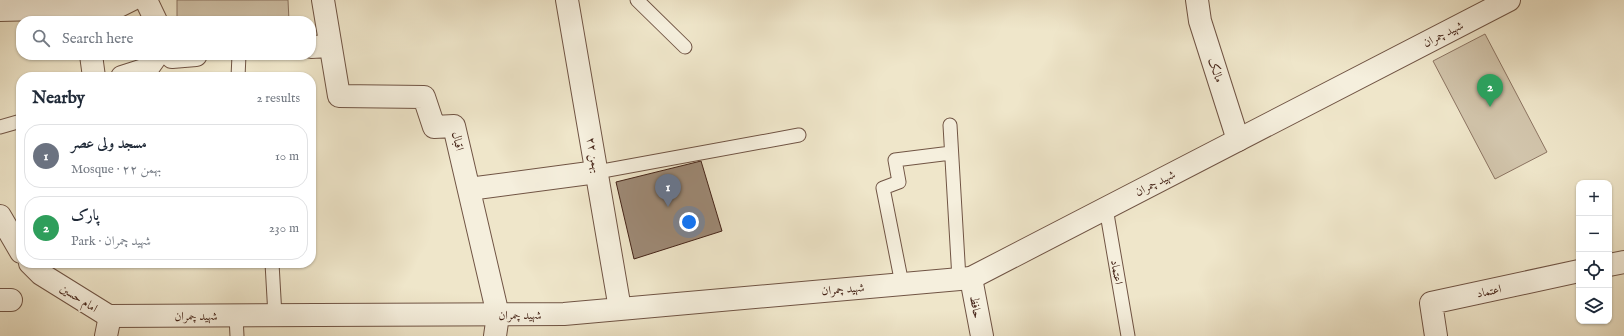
<!DOCTYPE html>
<html lang="en">
<head>
<meta charset="utf-8">
<style>
  body { margin:0; font-family:"IM FELL English",Amiri,serif; background:#f2f2f3; color:#1f2937 }
  .controls { position:absolute; right:12px; bottom:12px; display:grid; overflow:hidden; border-radius:8px; box-shadow:0 1px 3px #0004 }
  .controls button { width:36px; height:36px; display:grid; place-items:center; padding:0; border:0; border-bottom:1px solid #e0e1e3; background:#fff; color:#1f2937; font:20px sans-serif }
  .you { position:absolute; left:689px; top:222px; width:14px; height:14px; margin:-10px; border:3px solid #fff; border-radius:50%; background:#1a73e8; box-shadow:0 0 0 6px #1a73e833 }
  .badge { display:grid; place-items:center; width:26px; height:26px; border-radius:50%; background:#0f766e; color:#fff; font-size:13px; font-weight:700 }
  .pin { position:absolute; translate:-50% -33px; filter:drop-shadow(0 1px 2px #0008) }
  .pin::after { content:''; position:absolute; top:21px; width:14px; height:12px; background:inherit; clip-path:polygon(0 0,100% 0,50% 100%) }
  .list { margin:0; padding:0; list-style:none }
  h2 { display:flex; justify-content:space-between; align-items:center; height:52px; margin:0; padding:0 16px; font-size:17px }
  h2 small { font-size:13px; font-weight:400; color:#747a83 }
  .list li { display:grid; grid-template-columns:26px 1fr auto; gap:12px; align-items:center; box-sizing:border-box; height:64px; margin:0 8px 8px; padding:0 8px; border:1px solid #e0e1e3; border-radius:16px }
  .list b { display:block; font-size:15px; white-space:nowrap }
  .list p { margin:0; font-size:13px; white-space:nowrap; color:#747a83 }
  .list em { font-size:13px; font-style:normal; color:#747a83 }
  .icon { flex:none; width:22px; height:22px; fill:none; stroke:currentColor; stroke-width:2; stroke-linecap:round; stroke-linejoin:round }
  .map { position:relative; flex:none; width:1624px; height:336px; overflow:hidden }
  .search { position:absolute; background:#fff; box-shadow:0 1px 3px #0004; left:16px; top:16px; width:300px; height:44px; display:flex; align-items:center; gap:10px; box-sizing:border-box; padding:0 14px; border-radius:16px; color:#747a83; font-size:15px }
  .panel { position:absolute; background:#fff; box-shadow:0 1px 3px #0004; left:16px; top:72px; width:300px; height:196px; border-radius:16px }
  .map>svg:first-child { display:block }
  .green { fill:#d2c5ac; stroke:#8c7462 }
  .building { fill:#9d8975; stroke:#452418 }
  .lines { fill:none; stroke-linecap:round; stroke-linejoin:round }
  .service-casing { stroke:#705444; stroke-width:15 }
  .minor-casing { stroke:#705444; stroke-width:24 }
  .tertiary-casing { stroke:#705444; stroke-width:24 }
  .service { stroke:#f5efdd; stroke-width:13 }
  .minor { stroke:#f5efdd; stroke-width:22 }
  .tertiary { stroke:#f5efdd; stroke-width:22 }
  .labels { text-anchor:middle; stroke-width:3; stroke-linejoin:round; paint-order:stroke }
  .street-label { font-size:12px; fill:#452418; stroke:#f5efdd }
</style>
</head>
<body>
<div class="map">
<svg width="1624" height="336" viewBox="0 0 1624 336">
  <rect width="100%" height="100%" fill="#efe6ca"/>
  <filter id="stains"><feTurbulence type="fractalNoise" baseFrequency=".005" numOctaves="4"/><feColorMatrix values="0 0 0 0 .2 0 0 0 0 .09 0 0 0 0 .02 0 0 0 .5 -.17"/></filter>
  <radialGradient id="worn" r=".72"><stop offset=".6" stop-color="#630" stop-opacity="0"/><stop offset="1" stop-color="#630" stop-opacity=".3"/></radialGradient>
  <path class="green" d="M177,0H288L289,21H177Z
    M1485,34L1547,152L1495,179L1433,61Z"/>
  <path class="building" d="M701,161L722,231L634,259L616,182Z"/>
  <g class="lines">
    <g class="service-casing">
      <path id="service" d="M637,0L685,47
        M238,77L239,55
        M950,125L959,279
        M0,127L21,121
        M597,172L799,135
        M1106,208L1128,336
        M272,263L275,316
        M902,284L883,188L899,182L895,160L951,153
        M236,316L237,336"/>
    </g>
    <g class="minor-casing">
      <path id="minor" d="M146,0L156,21
        M323,0L339,96L424,97L434,127L454,126L498,315L495,336
        M1197,0L1200,21L1238,140
        M0,10L117,7L131,0
        M311,47L330,46
        M91,55L94,77
        M172,55V57L196,55
        M122,77L147,69L157,55
        M469,189L597,172
        M1609,265L1624,262
        M971,278L982,336
        M0,300H11
        M106,336L110,316
        M1436,336L1431,303L1579,271"/>
    </g>
    <g class="tertiary-casing">
      <path id="tertiary" d="M567,0L620,309
        M0,216L21,252
        M30,263L41,274L107,315L110,316L564,314L971,278L1509,0"/>
    </g>
    <use href="#service" class="service"/>
    <use href="#minor" class="minor"/>
    <use href="#tertiary" class="tertiary"/>
  </g>
  <g class="labels">
    <g class="street-label">
      <text transform="translate(1443 34) rotate(-27)" y="4">شهید چمران</text>
      <text transform="translate(1216 70) rotate(72)" y="4">مالک</text>
      <text transform="translate(458 141) rotate(77)" y="4">اقبال</text>
      <text transform="translate(594 155) rotate(80)" y="4">۲۲ بهمن</text>
      <text transform="translate(1155 183) rotate(-27)" y="4">شهید چمران</text>
      <text transform="translate(1117 272) rotate(80)" y="4">اعتماد</text>
      <text transform="translate(843 289) rotate(-5)" y="4">شهید چمران</text>
      <text transform="translate(1489 291) rotate(-12)" y="4">اعتماد</text>
      <text transform="translate(79 298) rotate(33)" y="4">امام حسین</text>
      <text transform="translate(976 307) rotate(80)" y="4">حافظ</text>
      <text x="520" y="319">شهید چمران</text>
      <text x="196" y="320">شهید چمران</text>
    </g>
  </g>
  <rect width="100%" height="100%" filter="url(#stains)"/>
  <rect width="100%" height="100%" fill="url(#worn)"/>
</svg>
<div class="controls">
<button>+</button>
<button>−</button>
<button><svg class="icon" aria-label="locate" viewBox="0 0 24 24"><circle cx="12" cy="12" r="6"/><path d="M12 2v4M12 18v4M2 12h4M18 12h4"/></svg></button>
<button><svg class="icon" aria-label="layers" viewBox="0 0 24 24"><path d="M12 4l9 5-9 5-9-5zM3 14l9 5 9-5"/></svg></button>
</div>
<div class="you"></div>
<div class="pin badge" style="left:668px;top:207px;background:#6b7280">1</div>
<div class="pin badge" style="left:1490px;top:107px;background:#2e9e5b">2</div>
<div class="search"><svg class="icon" aria-label="search" viewBox="0 0 24 24"><circle cx="10" cy="10" r="6"/><path d="M15 15l6 6"/></svg>Search here</div>
<section class="panel">
<h2>Nearby<small>2 results</small></h2>
<ul class="list">
<li><span class="badge" style="background:#6b7280">1</span><div><b>مسجد ولی عصر</b><p>Mosque · ۲۲ بهمن</p></div><em>10 m</em></li>
<li><span class="badge" style="background:#2e9e5b">2</span><div><b>پارک</b><p>Park · شهید چمران</p></div><em>230 m</em></li>
</ul>
</section>
</div>
</body>
</html>
